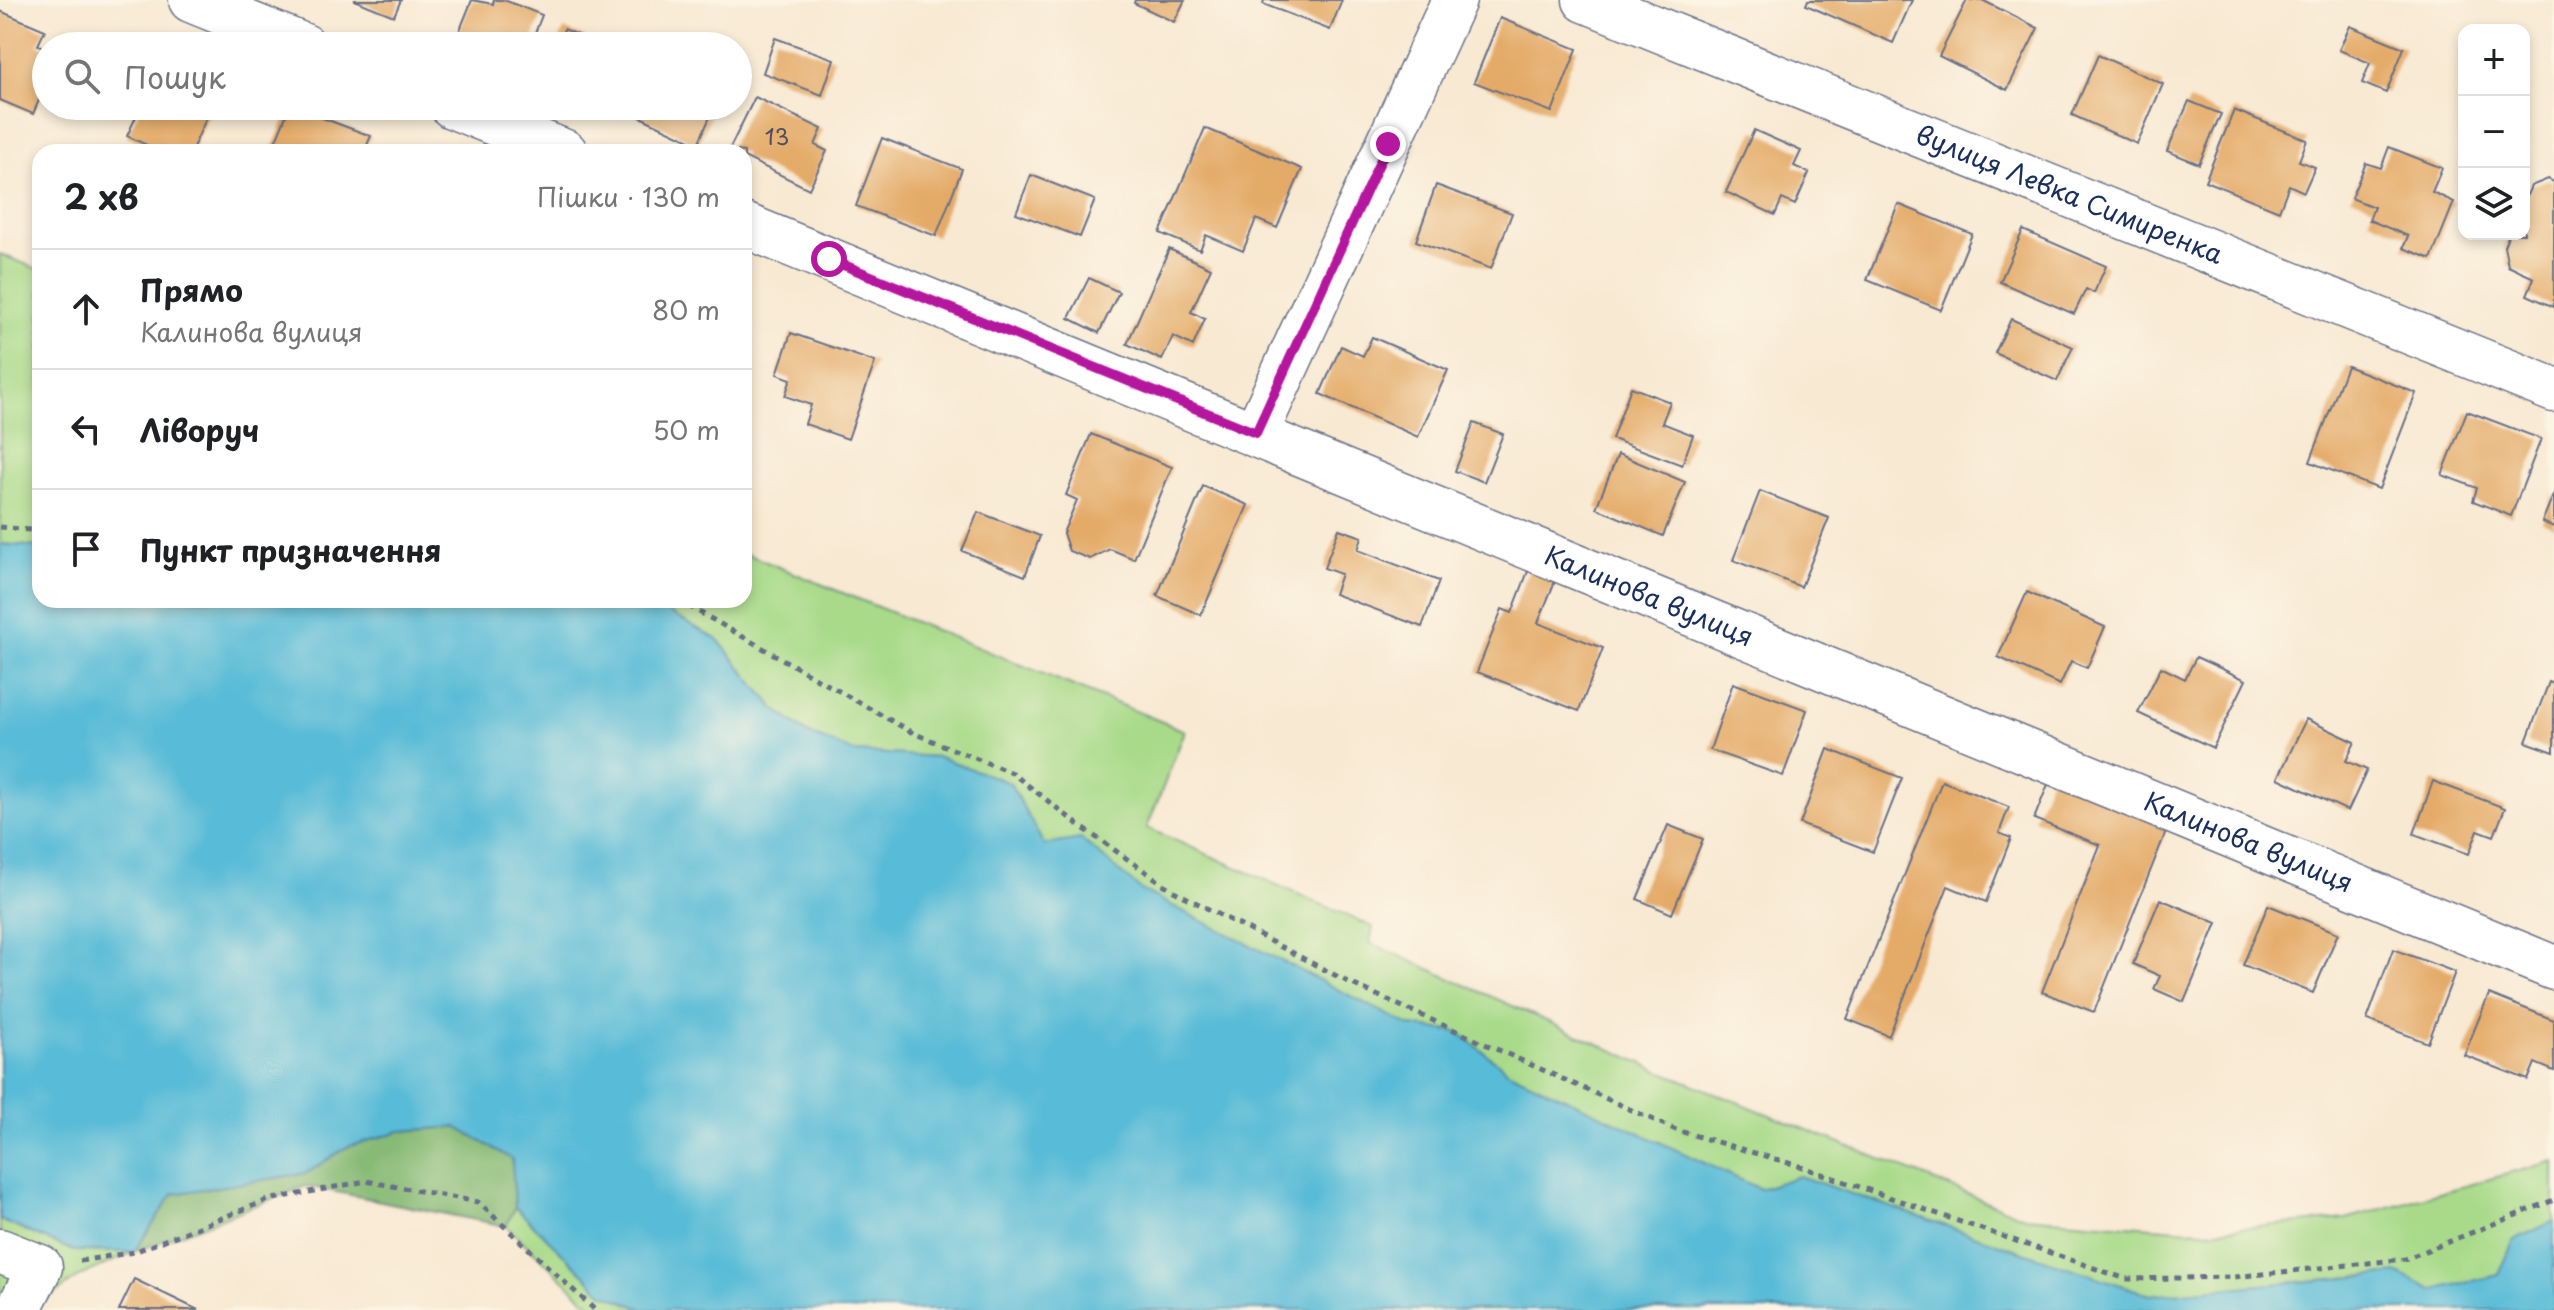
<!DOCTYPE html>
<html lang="uk">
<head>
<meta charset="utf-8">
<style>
  body { margin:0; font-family:"Playpen Sans",sans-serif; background:#f2f2f2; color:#202124 }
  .controls { position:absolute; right:24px; top:24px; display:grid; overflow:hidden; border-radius:16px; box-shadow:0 4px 12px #0003 }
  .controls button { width:72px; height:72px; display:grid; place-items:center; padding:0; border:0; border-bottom:2px solid #e0e0e0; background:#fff; color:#202124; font:40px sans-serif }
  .stop { position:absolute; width:24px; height:24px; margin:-18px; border:6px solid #b5179e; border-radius:50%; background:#fff }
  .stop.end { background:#b5179e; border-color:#fff; box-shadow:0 2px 8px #0008 }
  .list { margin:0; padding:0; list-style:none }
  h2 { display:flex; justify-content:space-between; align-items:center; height:104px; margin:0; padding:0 32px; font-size:34px }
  h2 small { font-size:26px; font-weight:400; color:#757577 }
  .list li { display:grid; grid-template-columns:52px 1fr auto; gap:24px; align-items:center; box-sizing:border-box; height:120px; padding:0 32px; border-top:2px solid #e0e0e0 }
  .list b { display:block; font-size:30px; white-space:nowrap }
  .list p { margin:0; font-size:26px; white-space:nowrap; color:#757577 }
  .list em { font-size:26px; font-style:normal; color:#757577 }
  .icon { flex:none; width:44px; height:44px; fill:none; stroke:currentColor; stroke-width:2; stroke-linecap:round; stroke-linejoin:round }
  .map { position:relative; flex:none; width:2554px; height:1310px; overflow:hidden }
  .search { position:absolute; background:#fff; box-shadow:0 4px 12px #0003; left:32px; top:32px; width:720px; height:88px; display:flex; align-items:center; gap:20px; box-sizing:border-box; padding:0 28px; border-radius:44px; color:#757577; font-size:30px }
  .panel { position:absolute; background:#fff; box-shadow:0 4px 12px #0003; left:32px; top:144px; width:720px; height:464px; border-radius:24px }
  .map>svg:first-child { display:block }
  .green { fill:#a8da89; stroke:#628474; stroke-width:2 }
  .forest { fill:#86ba75; stroke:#50746a; stroke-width:2 }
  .water { fill:#59bbd7; stroke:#3a759a; stroke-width:2 }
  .building { fill:#e4aa68 }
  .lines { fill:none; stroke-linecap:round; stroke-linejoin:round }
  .minor-casing { stroke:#687087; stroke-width:47 }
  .path { stroke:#687087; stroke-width:5; stroke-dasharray:6 6; stroke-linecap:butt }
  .minor { stroke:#fff; stroke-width:44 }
  .route { stroke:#b5179e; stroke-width:10 }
  .labels { text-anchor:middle; stroke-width:7; stroke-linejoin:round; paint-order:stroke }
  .number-label { font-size:22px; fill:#4d4e60 }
  .street-label { font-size:26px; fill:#1b2f5e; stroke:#fcf5e5 }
</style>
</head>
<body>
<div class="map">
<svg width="2554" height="1310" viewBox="0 0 2554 1310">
  <rect width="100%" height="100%" fill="#fcf5e5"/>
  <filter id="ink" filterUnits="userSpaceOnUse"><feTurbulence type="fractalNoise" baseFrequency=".0125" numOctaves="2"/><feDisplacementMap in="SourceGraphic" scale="16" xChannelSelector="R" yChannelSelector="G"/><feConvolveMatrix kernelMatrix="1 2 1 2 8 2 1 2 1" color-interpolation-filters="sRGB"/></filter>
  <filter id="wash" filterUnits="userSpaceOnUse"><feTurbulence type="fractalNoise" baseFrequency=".006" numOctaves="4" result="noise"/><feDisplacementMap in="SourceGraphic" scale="32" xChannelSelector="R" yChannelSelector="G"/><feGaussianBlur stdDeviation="1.8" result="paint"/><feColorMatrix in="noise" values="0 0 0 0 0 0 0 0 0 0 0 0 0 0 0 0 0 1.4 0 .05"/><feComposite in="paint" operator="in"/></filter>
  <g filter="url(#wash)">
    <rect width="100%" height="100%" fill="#f8e9d2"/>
    <path class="green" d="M0,254L40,270V547L0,544Z
      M744,553L1185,731L1147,828L1373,927L1370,943L1655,1069L2025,1217L2204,1231L2346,1219L2554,1161V1221L2514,1240L2499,1275L2433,1290L2398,1273L2150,1295L1799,1176L1760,1189L1509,1072L1458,1032L1410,1026L1141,890L1081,839L1044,845L1010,783L939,757L854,752L807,733L774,708L718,640L647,600H744Z
      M515,1207L603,1293L644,1310H596L506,1226Z
      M0,1220L74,1251L134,1252L82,1275L30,1310H0Z"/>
    <path class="forest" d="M456,1127L512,1159L515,1207L506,1226L306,1186L134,1252L173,1194L307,1173L347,1147L400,1131Z"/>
    <path class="water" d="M0,544L40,547V600H647L718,640L774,708L807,733L854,752L939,757L1010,783L1044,845L1081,839L1141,890L1410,1026L1458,1032L1509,1072L1760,1189L1799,1176L2150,1295L2398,1273L2433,1290L2499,1275L2514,1240L2554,1221V1310H644L603,1293L515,1207L512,1159L456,1127L400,1131L347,1147L307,1173L173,1194L134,1252L74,1251L0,1220Z"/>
    <g id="blocks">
      <path class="building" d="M354,0H401L394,16Z
        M472,0L493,4L494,0H504L542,15L530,46H475L457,37Z
        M1135,0H1185L1174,22L1134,3Z
        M1264,0H1342L1330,30L1263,4Z
        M1808,0H1912L1893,43L1806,5Z
        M1967,0H1982L2038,28L2007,90L1939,56Z
        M0,11L45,30L38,45L46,48V84L33,114L0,100Z
        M1500,18L1577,49L1552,112L1474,82Z
        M2350,26L2404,48L2386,93L2362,83L2370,63L2339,50Z
        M564,29L595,42L594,46H557Z
        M775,38L834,59L822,95L763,73Z
        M2098,55L2163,84L2137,144L2072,115Z
        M755,97L822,129L815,145L827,151L809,189L744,157V152L729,150Z
        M2189,101L2221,114L2199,164L2167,151Z
        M141,106H212L191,152H162L127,136Z
        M290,106L371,136L364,152H271Z
        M643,106H715L698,144L638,116Z
        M2234,110L2307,140L2299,161L2315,167L2304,192L2289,185L2279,211L2205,181Z
        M1205,128L1302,169L1277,228L1256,219L1243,251L1206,235L1200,250L1160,233Z
        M1754,130L1801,151L1794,166L1809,173L1795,205L1782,199L1775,215L1726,192Z
        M882,138L962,169L936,236L856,206Z
        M2389,147L2442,168L2432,192L2454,202L2431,259L2403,248L2408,236L2369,220L2374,207L2351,198L2366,163L2381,168Z
        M1031,175L1095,200L1080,237L1016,213Z
        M2548,179L2554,182V307L2527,295L2534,278L2508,266L2504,246L2509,234H2524V202L2531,186Z
        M1436,185L1512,213L1491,269L1416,241Z
        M1898,204L1972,234L1941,310L1867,280Z
        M2023,230L2106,266L2094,293L2086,289L2074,314L2000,282Z
        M1169,249L1211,268L1191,312L1205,319L1193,346L1173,336L1162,360L1127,344Z
        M1089,278L1119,292L1099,333L1069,318Z
        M2011,319L2073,347L2057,381L1995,353Z
        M791,333L875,362L848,439L805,424L811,405L785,396L791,379L777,374Z
        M1372,337L1448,370L1418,437L1320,394L1341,346L1363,356Z
        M2347,366L2416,393L2379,489L2310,462Z
        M1631,387L1670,402L1662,423L1693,435L1682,465L1612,439Z
        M2467,411L2541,439L2511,516L2473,501L2477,488L2442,475Z
        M1474,423L1503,434L1484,482L1455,471Z
        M1091,434L1172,467L1134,559L1110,549L1090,559L1069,551L1063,533L1077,500L1066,495Z
        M1618,454L1685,482L1663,536L1596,508Z
        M1203,486L1248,505L1201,615L1157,596Z
        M1760,491L1829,518L1801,587L1733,560Z
        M2554,493V527L2542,522Z
        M978,512L1040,536L1025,576L962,551Z
        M1339,529L1362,537L1358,550L1439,581L1422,627L1334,594L1341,574L1324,568Z
        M1530,566L1557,576L1538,623L1603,648L1579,711L1477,672L1502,609L1512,613Z
        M2027,592L2105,627L2087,668L2071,661L2060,685L1998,657Z
        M2196,657L2246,680L2213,748L2138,713L2161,667L2185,679Z
        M2549,682L2554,684V752L2526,742Z
        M1733,683L1807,710L1783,776L1710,750Z
        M2306,719L2355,742L2346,761L2367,770L2348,811L2278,778Z
        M1828,749L1902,778L1873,852L1800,824Z
        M2053,772L2171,819L2094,1012L2042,992L2100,845L2034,819Z
        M1942,781L2009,807L1999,833L2011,838L1986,902L1948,886L1889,1036L1847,1019Z
        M2433,781L2505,808L2494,836L2478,830L2469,854L2414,834Z
        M1668,825L1703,839L1672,914L1637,899Z
        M2160,899L2217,923L2184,1002L2154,989L2160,976L2133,964Z
        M2268,905L2338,933L2313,993L2243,965Z
        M2393,949L2455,972L2428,1043L2367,1020Z
        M2489,994L2554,1020V1071L2535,1063L2528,1080L2464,1055Z
        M134,1279L198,1310H119Z"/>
    </g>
  </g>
  <g filter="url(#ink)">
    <use href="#blocks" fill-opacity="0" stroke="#687087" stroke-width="2"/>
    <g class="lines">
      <g class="minor-casing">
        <g id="minor">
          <path d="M191,0L304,46"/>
          <path id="s1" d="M1585,0L2554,390"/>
          <path d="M452,106L565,152"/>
          <path id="s2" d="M744,225L2554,968"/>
          <path d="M1256,433L1454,0"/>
          <path d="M0,1251L40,1267L18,1310"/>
        </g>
      </g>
      <path class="path" d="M0,527L40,531
        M678,600L913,733L1012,773L1080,826L1172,890L1352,984L1676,1130L1799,1166L2126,1279L2234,1277L2405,1259L2554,1200
        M80,1261L134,1252L268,1200L366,1181L478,1202L595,1310"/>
      <use href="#minor" class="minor"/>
    </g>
  </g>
  <g class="lines" filter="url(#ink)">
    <path class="route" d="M829,259L1256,433L1388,144"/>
  </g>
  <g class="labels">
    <g class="number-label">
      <text x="777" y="145">13</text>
    </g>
    <g class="street-label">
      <text dy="9" stroke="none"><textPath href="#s1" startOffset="522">вулиця Левка Симиренка</textPath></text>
      <text dy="9" stroke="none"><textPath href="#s2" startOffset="978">Калинова вулиця</textPath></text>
      <text dy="9" stroke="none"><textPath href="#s2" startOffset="1626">Калинова вулиця</textPath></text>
    </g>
  </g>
</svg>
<div class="controls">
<button>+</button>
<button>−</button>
<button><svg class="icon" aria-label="layers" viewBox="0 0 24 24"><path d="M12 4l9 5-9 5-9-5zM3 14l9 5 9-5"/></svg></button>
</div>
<div class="stop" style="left:829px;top:259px"></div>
<div class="stop end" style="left:1388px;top:144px"></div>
<div class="search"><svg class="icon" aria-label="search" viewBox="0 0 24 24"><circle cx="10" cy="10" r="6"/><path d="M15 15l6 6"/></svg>Пошук</div>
<section class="panel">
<h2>2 хв<small>Пішки · 130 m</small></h2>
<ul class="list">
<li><svg class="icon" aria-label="ahead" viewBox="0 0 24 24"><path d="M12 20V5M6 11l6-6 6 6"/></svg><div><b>Прямо</b><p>Калинова вулиця</p></div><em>80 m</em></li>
<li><svg class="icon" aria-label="left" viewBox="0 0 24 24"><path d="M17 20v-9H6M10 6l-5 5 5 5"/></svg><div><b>Ліворуч</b></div><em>50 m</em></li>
<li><svg class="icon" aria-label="arrive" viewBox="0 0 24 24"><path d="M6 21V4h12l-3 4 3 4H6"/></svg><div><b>Пункт призначення</b></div></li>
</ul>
</section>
</div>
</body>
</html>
